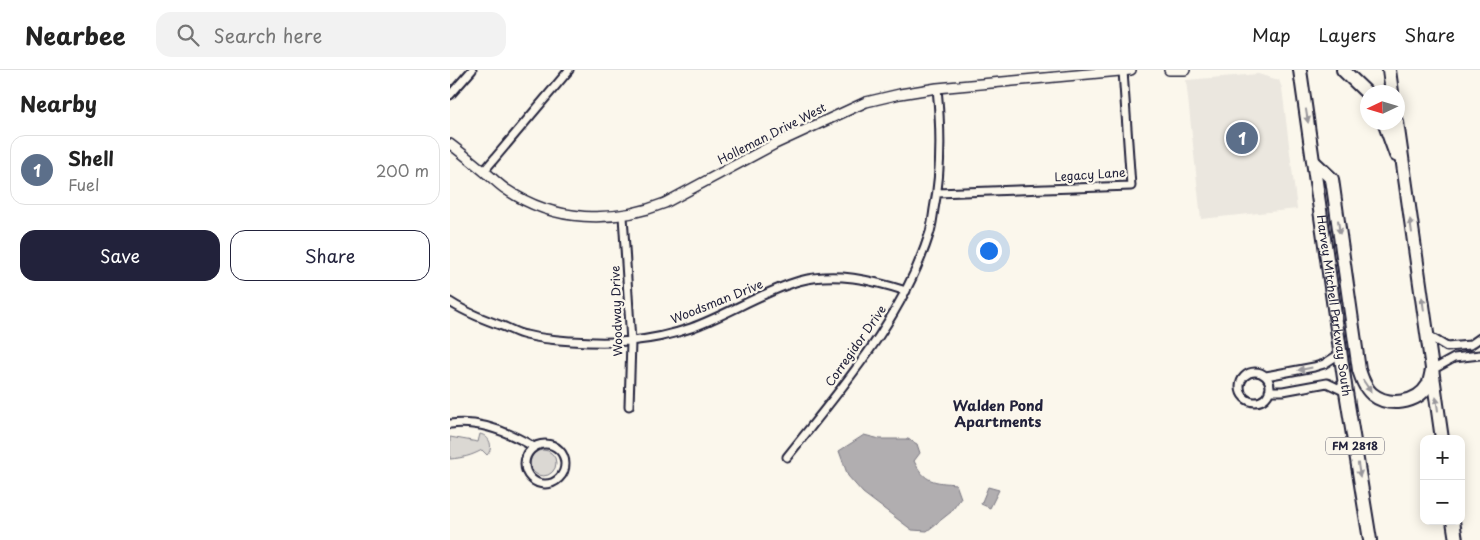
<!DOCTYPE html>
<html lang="en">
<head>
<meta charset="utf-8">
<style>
  body { margin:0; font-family:"Playpen Sans",sans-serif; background:#f2f2f2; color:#222 }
  .controls { position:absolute; right:15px; bottom:15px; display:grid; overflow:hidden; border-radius:10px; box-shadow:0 2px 12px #0003 }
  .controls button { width:45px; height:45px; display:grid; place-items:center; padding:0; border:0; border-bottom:1px solid #e0e0e0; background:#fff; color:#222; font:25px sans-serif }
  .compass { position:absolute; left:910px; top:15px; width:45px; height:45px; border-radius:50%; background:#fff; box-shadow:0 2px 12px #0003; rotate:266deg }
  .you { position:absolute; left:538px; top:180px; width:18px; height:18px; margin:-12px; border:4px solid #fff; border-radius:50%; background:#1a73e8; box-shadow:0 0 0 8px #1a73e833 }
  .badge { display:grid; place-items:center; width:32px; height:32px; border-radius:50%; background:#22223b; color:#fff; font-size:16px; font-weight:700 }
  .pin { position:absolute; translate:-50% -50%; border:2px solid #fff; box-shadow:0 1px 5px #0006 }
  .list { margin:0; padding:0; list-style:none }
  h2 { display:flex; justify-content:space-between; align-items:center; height:65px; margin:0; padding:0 20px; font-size:21px }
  h2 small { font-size:16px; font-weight:400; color:#767676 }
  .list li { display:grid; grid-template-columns:32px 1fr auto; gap:15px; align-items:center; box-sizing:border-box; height:70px; margin:0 10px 10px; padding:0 10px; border:1px solid #e0e0e0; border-radius:15px }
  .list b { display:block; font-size:19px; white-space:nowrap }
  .list p { margin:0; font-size:16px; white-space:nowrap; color:#767676 }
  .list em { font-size:16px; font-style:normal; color:#767676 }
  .actions { display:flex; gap:10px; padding:15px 20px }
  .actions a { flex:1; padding:11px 0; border:1px solid #22223b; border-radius:15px; text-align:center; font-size:18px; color:#22223b }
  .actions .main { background:#22223b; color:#fff }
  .icon { flex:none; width:28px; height:28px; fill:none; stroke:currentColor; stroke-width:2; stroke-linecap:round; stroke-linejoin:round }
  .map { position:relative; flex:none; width:1030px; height:470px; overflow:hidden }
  header { display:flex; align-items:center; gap:30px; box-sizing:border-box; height:70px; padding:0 25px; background:#fff; border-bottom:1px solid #e0e0e0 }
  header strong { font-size:24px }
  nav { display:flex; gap:28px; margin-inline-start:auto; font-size:18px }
  .search { width:350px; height:45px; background:#f2f2f2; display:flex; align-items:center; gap:12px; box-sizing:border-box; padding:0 18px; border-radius:15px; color:#767676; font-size:19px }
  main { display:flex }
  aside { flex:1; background:#fff }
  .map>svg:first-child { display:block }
  .built { fill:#ebe7df }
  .green { fill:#dbd8d3; stroke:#7e7d87 }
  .water { fill:#b1aeb0; stroke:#787681 }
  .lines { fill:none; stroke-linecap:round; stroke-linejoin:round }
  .minor-casing { stroke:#22223b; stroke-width:11 }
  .tertiary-casing { stroke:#22223b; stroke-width:12 }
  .trunk-casing { stroke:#22223b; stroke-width:16 }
  .minor { stroke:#fbf7ec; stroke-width:7 }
  .tertiary { stroke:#fbf7ec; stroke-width:9 }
  .trunk { stroke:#fbf7ec; stroke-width:12 }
  .oneway { fill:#99979c }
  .labels { text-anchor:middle; stroke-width:4.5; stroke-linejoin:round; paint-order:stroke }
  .shield { fill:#fbf7ec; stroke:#636270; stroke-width:1 }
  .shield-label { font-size:11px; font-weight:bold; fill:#22223b }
  .street-label { font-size:12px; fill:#22223b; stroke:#fbf7ec }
  .neighbourhood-label { font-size:14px; font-weight:bold; fill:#22223b; stroke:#fbf7ec }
</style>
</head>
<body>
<header>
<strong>Nearbee</strong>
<div class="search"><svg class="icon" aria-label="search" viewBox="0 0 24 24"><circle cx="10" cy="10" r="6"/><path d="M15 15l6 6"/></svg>Search here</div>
<nav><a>Map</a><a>Layers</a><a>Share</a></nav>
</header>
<main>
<aside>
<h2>Nearby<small></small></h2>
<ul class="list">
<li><span class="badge" style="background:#5c6f8a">1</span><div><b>Shell</b><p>Fuel</p></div><em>200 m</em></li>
</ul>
<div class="actions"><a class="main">Save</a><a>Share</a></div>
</aside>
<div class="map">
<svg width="1030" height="470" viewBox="0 0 1030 470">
  <rect width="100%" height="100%" fill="#fbf7ec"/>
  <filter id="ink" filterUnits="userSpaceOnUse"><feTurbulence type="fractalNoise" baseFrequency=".02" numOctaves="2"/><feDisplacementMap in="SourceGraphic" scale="10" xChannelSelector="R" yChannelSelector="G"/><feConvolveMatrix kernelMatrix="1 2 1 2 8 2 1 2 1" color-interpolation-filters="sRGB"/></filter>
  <g filter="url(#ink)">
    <path class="built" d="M808,4L829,10L832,18L847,139L751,149L736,10Z"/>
    <path class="green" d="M30,364C40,366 44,378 37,385L32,380C21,386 12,388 0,389V367L28,372Z
      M80 393a13 13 0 1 1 26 0a13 13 0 1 1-26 0Z"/>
    <path class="water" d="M414,365L430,369H458L467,374L470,383L464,391C475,413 484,412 506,414L511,428L501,442L477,461L462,460L413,423L398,406L389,381Z
      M538,417L549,420L540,438L531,434Z"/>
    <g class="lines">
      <g class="minor-casing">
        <path id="minor" d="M0,25L22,0
          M34,101L119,0
          M487,123L681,116L673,1
          M173,146L181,272L179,336
          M0,232C17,243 36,250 55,257C62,260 69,264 76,265C91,269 107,270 121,271C164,274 200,272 241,258C277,245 312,222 349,211C385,201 422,210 456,221
          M977,265L997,277L1020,275L1030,268
          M982,300L1004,288L1030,285
          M790 317a15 15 0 1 1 30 0a15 15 0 1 1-30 0Z
          M816,306L864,297L874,294L891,283
          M819,321H833L877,313L896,322
          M0,354C30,350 59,362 84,377
          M75 394a20 20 0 1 1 40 0a20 20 0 1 1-40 0Z
          M337,387C392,317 453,249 480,162C482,154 483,147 484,139C492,99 491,59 487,18"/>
      </g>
      <g class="tertiary-casing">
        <path id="tertiary" d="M719,0H735
          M0,74C12,83 24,93 36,103C43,108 49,115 57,120C104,152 163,154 215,133L325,74L416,32L450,24L487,18L681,0"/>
      </g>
      <g class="trunk-casing">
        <g id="trunk">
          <path id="s1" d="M850,0L896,322L920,470"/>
          <path d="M893,0L918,24"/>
          <path d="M939,0L942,22"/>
          <path d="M934,52L946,85"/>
          <path d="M947,52L992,369"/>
          <path d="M864,92L882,109L909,300C912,309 915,318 922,324C938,337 967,334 978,315C980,311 981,304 982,300"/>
          <path d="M1003,451L1006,470"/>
        </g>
      </g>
      <use href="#minor" class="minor"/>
      <use href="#tertiary" class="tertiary"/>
      <use href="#trunk" class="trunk"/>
    </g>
    <defs><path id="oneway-solid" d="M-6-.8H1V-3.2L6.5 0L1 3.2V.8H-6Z" transform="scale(1.25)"/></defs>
    <g class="oneway">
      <use href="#oneway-solid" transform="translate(857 46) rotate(81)"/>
      <use href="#oneway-solid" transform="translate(961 156) rotate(-98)"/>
      <use href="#oneway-solid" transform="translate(889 157) rotate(82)"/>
      <use href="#oneway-solid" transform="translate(973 234) rotate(-98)"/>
      <use href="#oneway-solid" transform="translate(855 299) rotate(169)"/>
      <use href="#oneway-solid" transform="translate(917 316) rotate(56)"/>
      <use href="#oneway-solid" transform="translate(987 334) rotate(-98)"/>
      <use href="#oneway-solid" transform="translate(909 400) rotate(81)"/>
    </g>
  </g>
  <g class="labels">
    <rect class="shield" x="876" y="367.5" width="58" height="17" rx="4"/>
    <g class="shield-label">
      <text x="905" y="380">FM 2818</text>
    </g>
    <g class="street-label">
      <text transform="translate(322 64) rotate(-27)" y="4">Holleman Drive West</text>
      <text transform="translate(640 105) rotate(-4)" y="4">Legacy Lane</text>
      <text transform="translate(267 232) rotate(-22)" y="4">Woodsman Drive</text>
      <text dy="4" stroke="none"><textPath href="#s1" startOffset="238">Harvey Mitchell Parkway South</textPath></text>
      <text transform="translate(167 241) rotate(-92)" y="4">Woodway Drive</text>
      <text transform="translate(406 276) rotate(-55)" y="4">Corregidor Drive</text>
    </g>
    <g class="neighbourhood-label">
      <text x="548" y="341">Walden Pond<tspan x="548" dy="16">Apartments</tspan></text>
    </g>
  </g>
</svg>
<div class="controls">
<button>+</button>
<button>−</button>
</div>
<svg class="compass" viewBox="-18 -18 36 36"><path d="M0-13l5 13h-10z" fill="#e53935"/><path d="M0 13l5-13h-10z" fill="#767676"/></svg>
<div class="you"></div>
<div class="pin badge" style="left:792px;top:68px;background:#5c6f8a">1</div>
</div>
</main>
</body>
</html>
